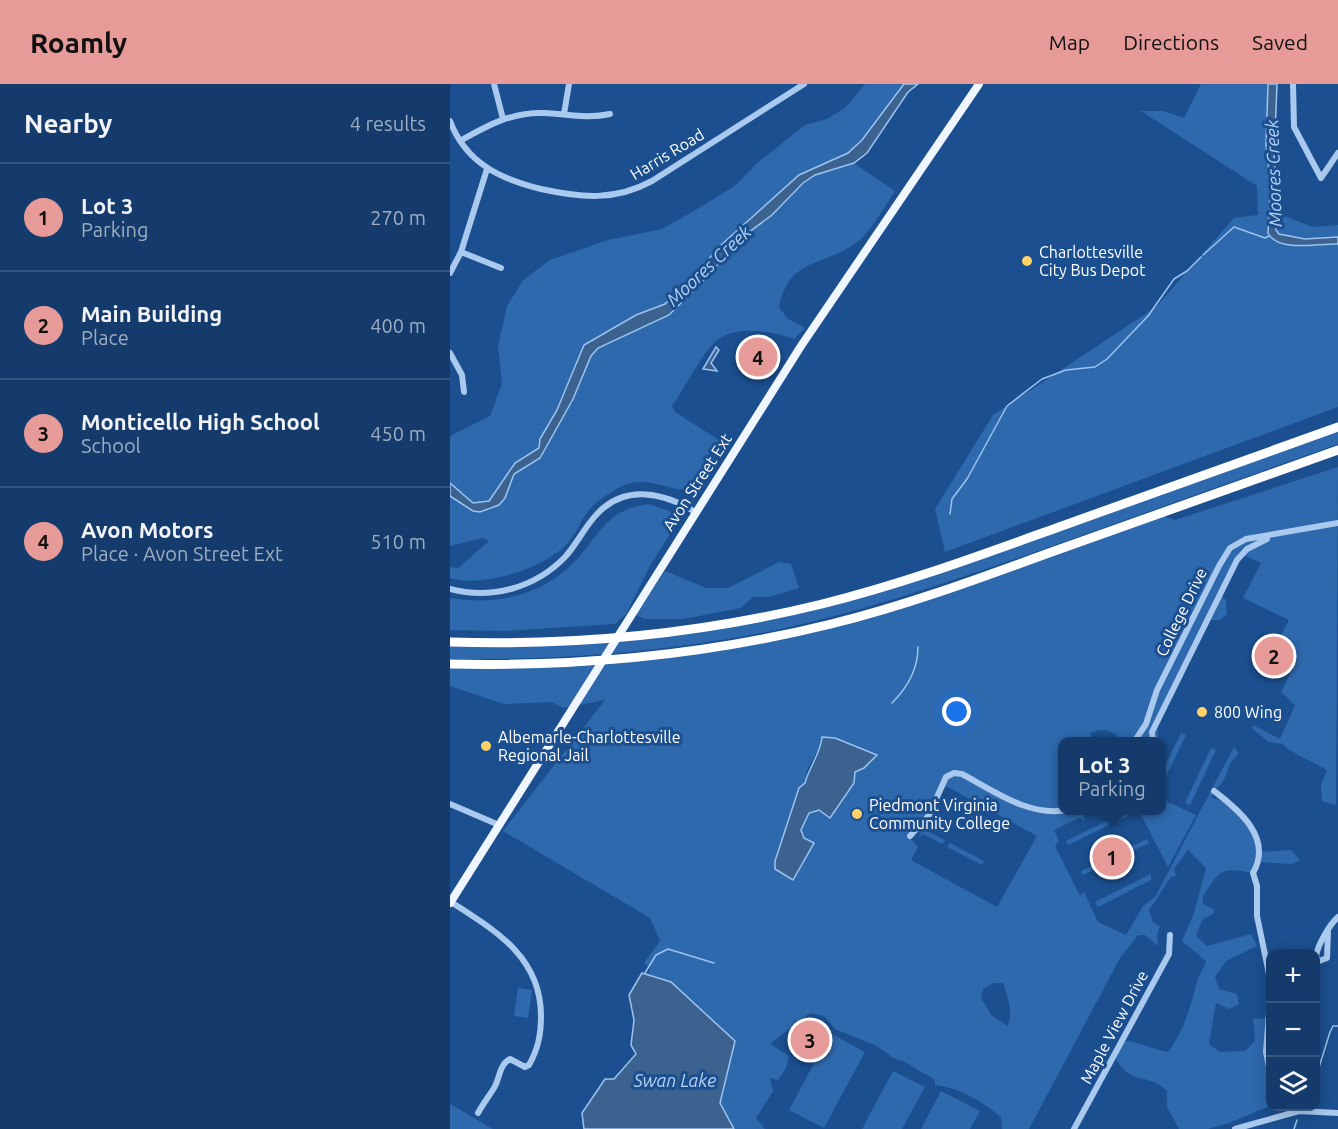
<!DOCTYPE html>
<html lang="en">
<head>
<meta charset="utf-8">
<style>
  body { margin:0; font-family:Ubuntu,sans-serif; background:#214673; color:#f1f3f6 }
  .controls { position:absolute; right:18px; bottom:18px; display:grid; overflow:hidden; border-radius:12px; box-shadow:0 3px 15px #0003 }
  .controls button { width:54px; height:54px; display:grid; place-items:center; padding:0; border:0; border-bottom:2px solid #33557e; background:#143b6b; color:#f1f3f6; font:30px sans-serif }
  .you { position:absolute; left:507px; top:628px; width:21px; height:21px; margin:-15px; border:4px solid #fff; border-radius:50%; background:#1a73e8; box-shadow:0 0 0 9px #1a73e833 }
  .badge { display:grid; place-items:center; width:39px; height:39px; border-radius:50%; background:#e69b98; color:#111; font-size:20px; font-weight:700 }
  .pin { position:absolute; translate:-50% -50%; border:3px solid #fff; box-shadow:0 2px 6px #0006 }
  .popup { position:absolute; left:608px; top:653px; width:108px; height:78px; box-sizing:border-box; display:grid; place-content:center; border-radius:12px; background:#143b6b; filter:drop-shadow(0 2px 4px #0005); font-size:20px; white-space:nowrap; color:#9dadc1 }
  .popup b { font-size:22px; color:#f1f3f6 }
  .popup::after { content:''; position:absolute; left:50%; top:100%; margin-left:-12px; border:12px solid transparent; border-top-color:#143b6b }
  .list { margin:0; padding:0; list-style:none }
  h2 { display:flex; justify-content:space-between; align-items:center; height:78px; margin:0; padding:0 24px; font-size:26px }
  h2 small { font-size:20px; font-weight:400; color:#9dadc1 }
  .list li { display:grid; grid-template-columns:39px 1fr auto; gap:18px; align-items:center; box-sizing:border-box; height:108px; padding:0 24px; border-top:2px solid #33557e }
  .list b { display:block; font-size:22px; white-space:nowrap }
  .list p { margin:0; font-size:20px; white-space:nowrap; color:#9dadc1 }
  .list em { font-size:20px; font-style:normal; color:#9dadc1 }
  .icon { flex:none; width:33px; height:33px; fill:none; stroke:currentColor; stroke-width:2; stroke-linecap:round; stroke-linejoin:round }
  .map { position:relative; flex:none; width:888px; height:1045px; overflow:hidden }
  header { display:flex; align-items:center; gap:36px; box-sizing:border-box; height:84px; padding:0 30px; background:#e69b98; color:#111 }
  header strong { font-size:28px }
  nav { display:flex; gap:33px; margin-inline-start:auto; font-size:21px }
  main { display:flex }
  aside { flex:1; background:#143b6b }
  .map>svg:first-child { display:block }
  .green { fill:#2e69ad; fill-rule:evenodd }
  .water { fill:#3c6290; stroke:#9cc4f0; stroke-width:1.5 }
  .lines { fill:none; stroke-linecap:round; stroke-linejoin:round }
  .stream { stroke:#9cc4f0; stroke-width:1.5 }
  .minor { stroke:#a9c9ee; stroke-width:6 }
  .major { stroke:#f0f6ff; stroke-width:8 }
  .highway { stroke:#fff; stroke-width:9 }
  .poi-dot { fill:#ffd166; stroke:#1b4f8f; stroke-width:2 }
  .labels { text-anchor:middle; stroke-width:6; stroke-linejoin:round; paint-order:stroke }
  .street-label { font-size:16px; fill:#fff; stroke:#1b4f8f }
  .poi-label { font-size:16px; fill:#fff; stroke:#1b4f8f; text-anchor:start }
  .water-label { font-size:18px; font-style:italic; fill:#b5d3f5; stroke:#1b4f8f }
</style>
</head>
<body>
<header>
<strong>Roamly</strong>
<nav><a>Map</a><a>Directions</a><a>Saved</a></nav>
</header>
<main>
<aside>
<h2>Nearby<small>4 results</small></h2>
<ul class="list">
<li><span class="badge">1</span><div><b>Lot 3</b><p>Parking</p></div><em>270 m</em></li>
<li><span class="badge">2</span><div><b>Main Building</b><p>Place</p></div><em>400 m</em></li>
<li><span class="badge">3</span><div><b>Monticello High School</b><p>School</p></div><em>450 m</em></li>
<li><span class="badge">4</span><div><b>Avon Motors</b><p>Place · Avon Street Ext</p></div><em>510 m</em></li>
</ul>
</aside>
<div class="map">
<svg width="888" height="1045" viewBox="0 0 888 1045">
  <rect width="100%" height="100%" fill="#1b4f8f"/>
  <path class="green" d="M415,0H454L413,56L398,69L349,91L270,162L246,190L215,220L186,231L134,261L107,326L90,355L89,364L71,378L39,417L28,421L23,419L0,399V352L40,332L52,300L48,262L57,222L73,196L100,176L158,156L212,145L244,127L286,101L306,80L355,41L377,35L395,24Z
    M751,0H818L816,46L821,103L818,149L826,158L866,162L888,160V323L495,468L485,425L543,331L706,223L784,134L808,131L807,102L691,27H713L734,34Z
    M404,79L445,107C434,123 422,147 406,159C372,183 339,174 329,223L338,235L355,244L344,255C322,247 283,240 264,259C250,273 234,305 222,322L225,328L275,360L244,405C218,410 198,388 168,404C158,410 146,418 139,426C130,437 126,451 116,461C93,485 31,504 0,494V483L8,484L39,457L33,454L0,462V412L23,427L42,425L64,390L90,373L123,315L141,272L148,264L219,231L249,201L278,169L283,160L322,131L353,99L365,91Z
    M827,129L863,143L888,141V153L855,155L829,150L825,140Z
    M888,346V360C783,397 679,435 574,472C492,500 411,528 326,546C219,568 110,576 0,575V560L142,558L395,517Z
    M888,383L886,721L872,717L871,701L877,686L839,666L833,660L819,658L802,645L803,641L830,655L845,621L831,608L840,590L829,569L833,560L824,555L826,551L830,553L839,536L793,514L811,479L791,470L770,510L776,517L777,530L770,536H757L704,644L708,646L709,657H671C664,646 653,643 641,649V657L612,658V726H648L649,728L646,731L642,728L634,732L635,737L629,734L604,746L609,757L605,762L630,812L634,808L648,838L676,851L693,822L705,813L784,663L789,670C776,680 779,688 772,699C767,705 763,705 762,714C791,720 800,742 810,768L841,766L850,776L843,780L809,778L803,789C780,785 771,782 759,803C755,810 752,812 753,820L763,825L764,829L752,836L746,852L757,862L801,850L807,862L776,877L765,893L769,905L787,910L789,920L779,925L766,919L759,960L770,968L795,967L805,957L803,934L812,935L819,931C816,961 820,991 820,1022L779,1039L758,1045H729L717,1023V1007C697,987 680,1004 664,971L671,957C689,957 701,965 718,968C734,947 740,924 747,898C749,891 754,884 756,877L732,857L744,829L756,784L738,766L724,785L726,792L721,793L699,826L703,838L710,842L707,851L708,862L695,851H688L670,874L579,1045H552L551,1033C533,1018 508,1003 485,1001V996L455,978L443,974L427,962L385,945L374,932L360,929L320,960L339,972L336,984L328,996L320,994L323,1007L306,1034L315,1045H284L270,1019L271,1006L221,898L195,889H199L200,884L194,879L210,857L200,834L53,747L155,616L113,624L102,618L54,620L0,602V580L180,574L381,540L708,430L725,436ZM385,654L426,672L414,684L405,688L404,699L380,734L369,726L359,729L351,746L354,754L364,760L347,786L336,792L325,785V776L349,704L355,699L357,686L372,659ZM496,702L587,752L547,823L461,776L468,763L458,752ZM544,899H553C558,913 563,927 558,942L542,932L531,914L533,905Z
    M199,420L222,428L229,436L201,480L176,530L165,540L56,547L0,546V514C47,522 95,511 128,474C152,447 158,425 199,420Z
    M329,478L341,480L349,504L319,513H303L291,524L233,535H195L186,531L215,487L256,504H278Z
    M731,649L736,651L712,701V688Z
    M761,664L766,666L740,721L735,719Z
    M712,715L746,731L718,783L689,727L712,726Z
    M679,726L684,729L618,761L616,757Z
    M516,729L550,747L548,751L514,734Z
    M475,741V746L495,756L492,760L473,750L469,753Z
    M697,755L699,759L633,791L631,787Z
    M500,759L534,777L532,781L497,763Z
    M701,790V796L648,823L645,818Z
    M68,904L82,906L78,934L64,932Z
    M380,949L415,968L374,1044L339,1026Z
    M443,987L475,1003L452,1045H412Z
    M491,1007L530,1027L520,1045H471Z
    M0,1020L43,1045H0Z"/>
  <path class="water" d="M454,0H468L458,8L417,69L404,79L365,91L353,99L322,131L283,160L278,169L249,201L219,231L148,264L141,272L123,315L90,374L64,390L55,414L49,421L30,428L23,427L0,412V399L23,419L39,417L65,379L89,364L90,355L107,326L134,261L186,231L215,220L246,190L270,162L349,91L398,69L412,56Z
    M818,0H827L824,79L829,101L826,146L829,150L855,155L888,153V160C869,159 828,169 818,149L821,103L816,61Z
    M266,263L269,266L261,279L267,287L253,285Z
    M372,653L385,654L427,671L414,684L405,688L404,699L380,734L369,726L359,729L351,746L354,754L364,759L343,796L325,785V777L349,704L355,699C359,683 371,669 372,653Z
    M192,889L221,898L285,957L270,1019L284,1045H134L132,1029L155,995H164L186,970L181,961L184,936L179,911Z"/>
  <g class="lines">
    <path class="stream" d="M753,171L784,143L815,154L819,152
      M500,430L502,415L517,395L557,322L592,295L616,286L645,283L657,275L698,232L724,195L737,187L751,173
      M442,619C458,603 468,585 468,563
      M195,889L206,871L218,865L264,879
      M866,993L880,948L883,942H888
      M844,1045L847,1036"/>
    <path class="minor" d="M44,0L53,35
      M843,0L844,43L871,94L888,69
      M114,30L119,0
      M0,37C16,79 50,95 91,105C132,114 165,117 202,97L354,0
      M10,57C38,41 62,28 94,29C117,30 137,35 160,30
      M11,168L51,184
      M0,189L11,168L37,85
      M0,269L12,291L14,308
      M0,505C41,516 85,504 115,473C127,460 135,442 148,429C176,400 215,409 245,428
      M684,658L696,640L707,606L769,482L780,464L796,455L888,439
      M703,658L702,648L787,476L797,465L817,455
      M764,707C789,726 823,754 803,789L807,802V832L820,895
      M0,720L49,741
      M460,752L479,731L496,693L504,689L512,690C544,707 579,733 616,726
      M1,818C46,847 91,873 91,932C91,951 88,965 79,981L75,983L60,975C49,981 50,994 44,1004C39,1012 33,1020 28,1029
      M878,848L877,874L869,877L866,873C867,862 879,841 888,833
      M820,916L816,968L820,988
      M624,1045L719,870L720,851
      M785,1045L849,1027L888,1029"/>
    <path class="major" d="M0,819L351,262L529,0"/>
    <path class="highway" d="M0,558C125,562 250,550 372,520C453,500 531,471 609,443C702,410 795,377 888,343
      M0,580C128,583 256,571 381,540C454,522 525,496 596,470C694,436 791,401 888,366"/>
  </g>
  <g class="poi-dot">
    <circle cx="577" cy="177" r="6"/>
    <circle cx="752" cy="628" r="6"/>
    <circle cx="36" cy="662" r="6"/>
    <circle cx="407" cy="730" r="6"/>
  </g>
  <g class="labels">
    <g class="street-label">
      <text transform="translate(217 70) rotate(-31)" y="6">Harris Road</text>
      <text transform="translate(247 398) rotate(-57)" y="6">Avon Street Ext</text>
      <text transform="translate(731 528) rotate(-64)" y="6">College Drive</text>
      <text transform="translate(664 943) rotate(-62)" y="6">Maple View Drive</text>
    </g>
    <g class="poi-label">
      <text x="589" y="174">Charlottesville<tspan x="589" dy="18">City Bus Depot</tspan></text>
      <text x="764" y="634">800 Wing</text>
      <text x="48" y="659">Albemarle-Charlottesville<tspan x="48" dy="18">Regional Jail</tspan></text>
      <text x="419" y="727">Piedmont Virginia<tspan x="419" dy="18">Community College</tspan></text>
    </g>
    <g class="water-label">
      <text transform="translate(824 89) rotate(-92)" y="6">Moores Creek</text>
      <text transform="translate(259 182) rotate(-43)" y="6">Moores Creek</text>
      <text x="225" y="1003">Swan Lake</text>
    </g>
  </g>
</svg>
<div class="controls">
<button>+</button>
<button>−</button>
<button><svg class="icon" aria-label="layers" viewBox="0 0 24 24"><path d="M12 4l9 5-9 5-9-5zM3 14l9 5 9-5"/></svg></button>
</div>
<div class="you"></div>
<div class="pin badge" style="left:662px;top:773px">1</div>
<div class="popup"><b>Lot 3</b>Parking</div>
<div class="pin badge" style="left:824px;top:572px">2</div>
<div class="pin badge" style="left:360px;top:956px">3</div>
<div class="pin badge" style="left:308px;top:273px">4</div>
</div>
</main>
</body>
</html>
